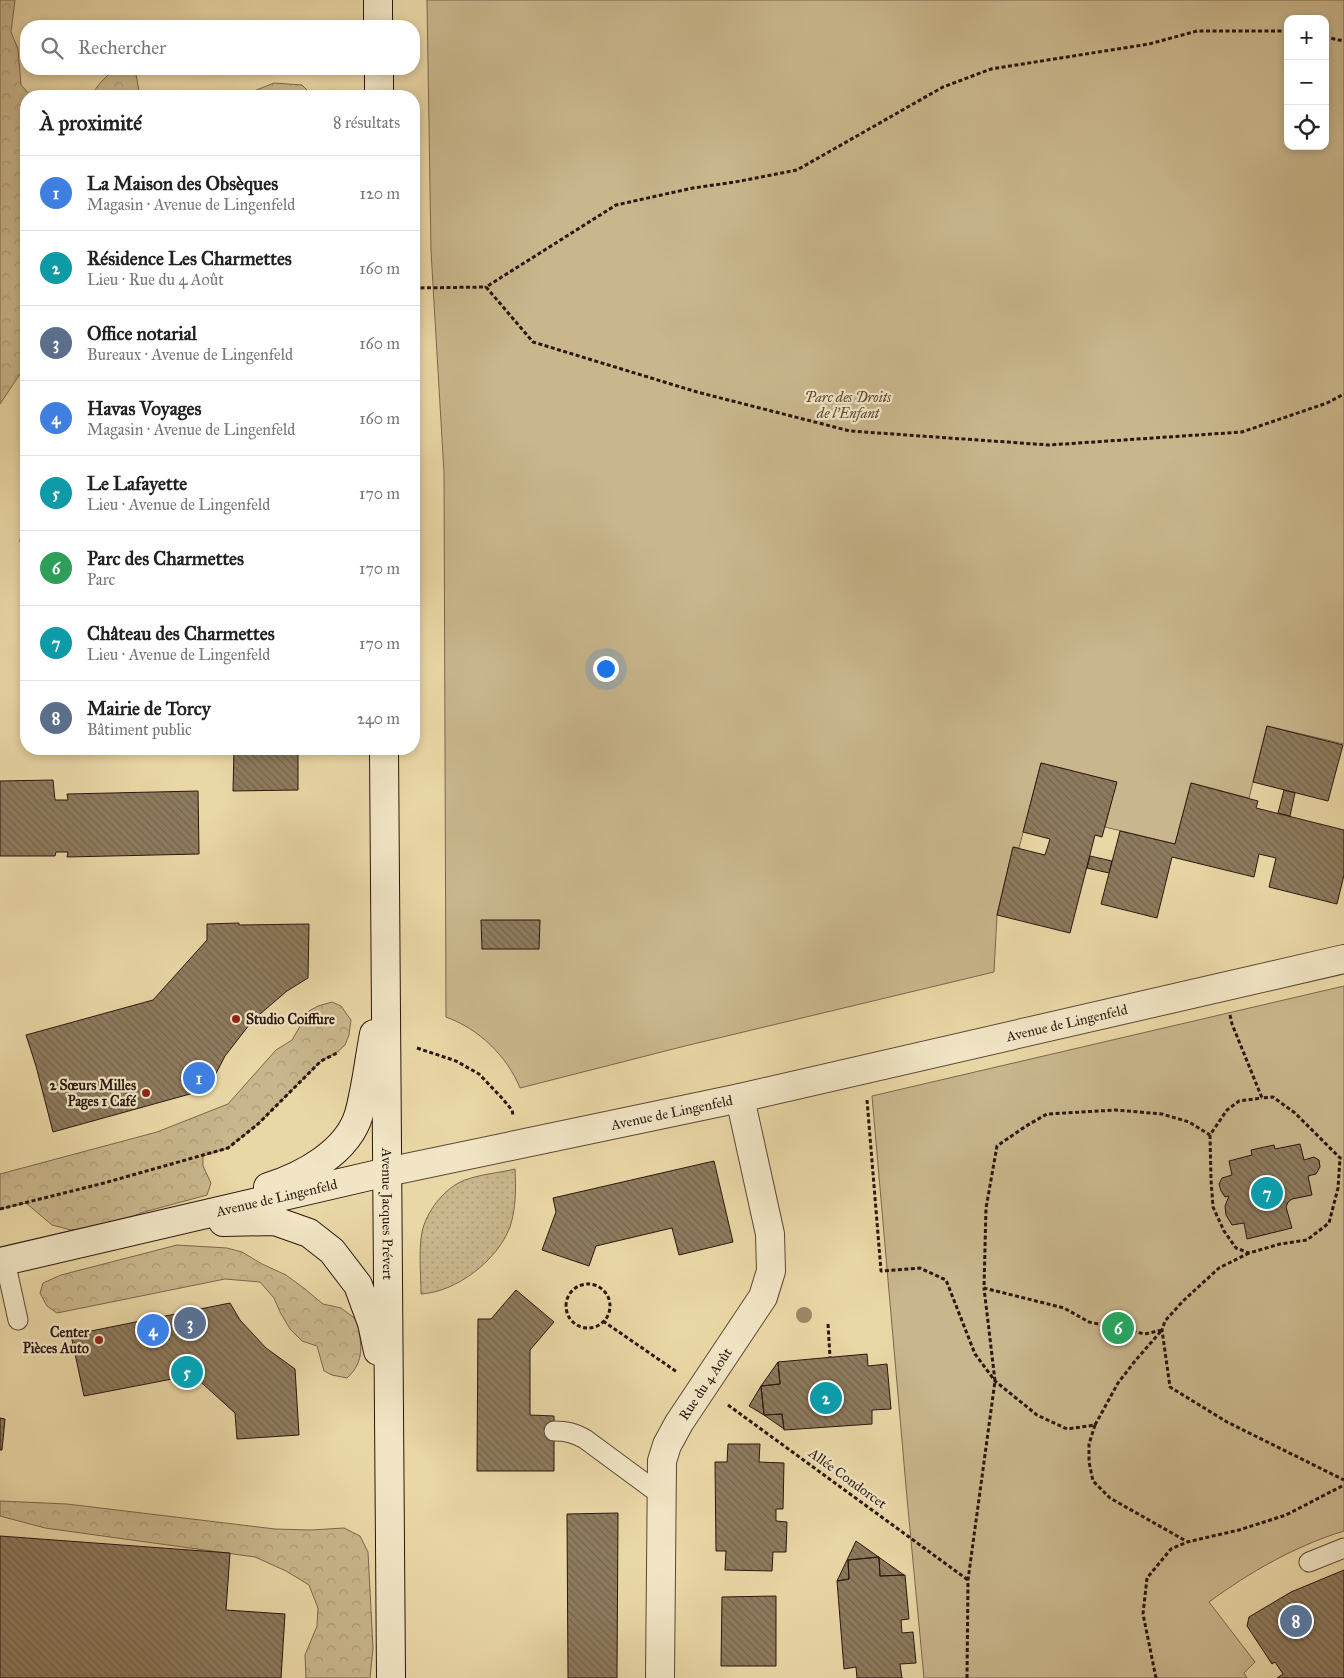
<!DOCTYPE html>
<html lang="fr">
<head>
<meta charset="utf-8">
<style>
  body { margin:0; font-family:"IM FELL Great Primer",serif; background:#f6f6f6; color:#222 }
  .controls { position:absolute; right:15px; top:15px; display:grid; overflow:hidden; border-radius:10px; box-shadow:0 2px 8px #0003 }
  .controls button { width:45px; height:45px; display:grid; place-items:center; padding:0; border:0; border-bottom:1px solid #e0e0e0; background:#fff; color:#222; font:25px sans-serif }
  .you { position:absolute; left:605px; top:668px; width:18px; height:18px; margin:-12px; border:4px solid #fff; border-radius:50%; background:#1a73e8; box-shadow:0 0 0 8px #1a73e833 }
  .badge { display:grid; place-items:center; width:32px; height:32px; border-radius:50%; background:#111827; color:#fff; font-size:16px; font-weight:700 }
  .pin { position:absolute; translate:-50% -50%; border:2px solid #fff; box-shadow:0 1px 5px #0006 }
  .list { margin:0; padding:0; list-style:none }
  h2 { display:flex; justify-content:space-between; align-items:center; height:65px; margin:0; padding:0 20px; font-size:21px }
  h2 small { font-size:16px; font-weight:400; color:#767676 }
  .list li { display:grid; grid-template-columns:32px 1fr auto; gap:15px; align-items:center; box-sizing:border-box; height:75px; padding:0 20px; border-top:1px solid #e0e0e0 }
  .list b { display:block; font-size:19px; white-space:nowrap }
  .list p { margin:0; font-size:16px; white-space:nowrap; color:#767676 }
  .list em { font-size:16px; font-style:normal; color:#767676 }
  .icon { flex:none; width:28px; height:28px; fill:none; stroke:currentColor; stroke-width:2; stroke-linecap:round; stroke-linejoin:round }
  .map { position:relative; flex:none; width:1344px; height:1678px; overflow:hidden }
  .search { position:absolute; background:#fff; box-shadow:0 2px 8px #0003; left:20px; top:20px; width:400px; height:55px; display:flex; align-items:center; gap:12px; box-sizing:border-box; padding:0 18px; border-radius:20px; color:#767676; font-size:19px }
  .panel { position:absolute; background:#fff; box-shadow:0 2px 8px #0003; left:20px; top:90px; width:400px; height:665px; border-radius:20px }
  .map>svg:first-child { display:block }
  .grass { fill:url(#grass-dots); stroke:#7a664e }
  .forest { fill:url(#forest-crowns); stroke:#7a664e }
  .green { fill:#c9b68c; stroke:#7a664e; fill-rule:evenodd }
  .building { fill:url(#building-back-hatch); stroke:#2a170f }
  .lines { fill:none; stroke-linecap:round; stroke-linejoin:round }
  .lane-casing { stroke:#5a4735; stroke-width:21 }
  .street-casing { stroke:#5a4735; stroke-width:30 }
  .secondary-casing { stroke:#2a170f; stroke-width:30 }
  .path { stroke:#2a170f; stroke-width:3; stroke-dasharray:4 2.5; stroke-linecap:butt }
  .lane { stroke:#f1e5c5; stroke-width:19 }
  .street { stroke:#f1e5c5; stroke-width:28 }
  .secondary { stroke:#f1e5c5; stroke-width:28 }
  .tree { fill:#9b8867 }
  .poi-dot { fill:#8f2418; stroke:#f1e5c5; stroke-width:2 }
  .labels { text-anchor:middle; stroke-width:4.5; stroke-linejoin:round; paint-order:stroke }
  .park-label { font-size:14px; font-style:italic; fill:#5a4734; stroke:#f1e5c5 }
  .poi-label { font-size:14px; font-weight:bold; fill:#2a170f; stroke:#f1e5c5; text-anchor:end }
  .street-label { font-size:14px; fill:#2a170f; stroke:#f1e5c5 }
</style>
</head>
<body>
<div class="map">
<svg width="1344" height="1678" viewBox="0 0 1344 1678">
  <defs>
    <pattern id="grass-dots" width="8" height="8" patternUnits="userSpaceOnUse" patternTransform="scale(1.25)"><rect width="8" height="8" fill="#c9b68c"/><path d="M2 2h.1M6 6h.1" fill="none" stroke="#ad9c78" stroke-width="1.8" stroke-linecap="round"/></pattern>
    <pattern id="forest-crowns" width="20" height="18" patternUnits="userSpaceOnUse" patternTransform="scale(1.25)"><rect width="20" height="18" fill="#c9b68c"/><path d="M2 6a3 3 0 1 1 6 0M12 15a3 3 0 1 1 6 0" fill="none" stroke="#ad9c78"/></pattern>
    <pattern id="building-back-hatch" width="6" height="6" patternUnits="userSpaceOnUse" patternTransform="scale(1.25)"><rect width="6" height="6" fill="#8e7b5e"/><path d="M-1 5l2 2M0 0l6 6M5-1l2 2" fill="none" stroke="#74644c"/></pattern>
  </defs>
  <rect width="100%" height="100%" fill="#ead7a6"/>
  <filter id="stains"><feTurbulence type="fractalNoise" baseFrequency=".004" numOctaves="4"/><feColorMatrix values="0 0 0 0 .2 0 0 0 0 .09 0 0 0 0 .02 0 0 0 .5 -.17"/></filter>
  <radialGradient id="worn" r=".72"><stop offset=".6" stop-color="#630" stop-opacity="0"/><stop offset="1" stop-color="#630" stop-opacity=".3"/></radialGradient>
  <path class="grass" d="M515,1169C516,1188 516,1209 510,1227C497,1261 456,1292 421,1294C421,1275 418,1245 423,1228C429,1208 446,1187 465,1180C481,1174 499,1173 515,1169Z"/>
  <path class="forest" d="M0,0H15L11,32L18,49L21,85L31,96H26V365L0,404Z
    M116,69H135L140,96H91C97,86 106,75 116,69Z
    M274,83L302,85L313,96H248L254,91Z
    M332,1002L341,1006L351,1020L349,1035L345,1045L336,1053L321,1061L258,1124L228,1148L203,1156V1166L211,1183L207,1195L144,1212L103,1227L71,1230L52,1225L26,1203L0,1209V1174L157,1132L228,1104L276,1050L292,1040L309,1011L318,1006Z
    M177,1245L227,1248L242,1252L262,1264L286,1275L305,1289L323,1304L341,1308L357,1320C361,1343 366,1361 347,1378L332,1375L324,1371L317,1346L302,1341L290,1329L280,1312L274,1298L260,1282L225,1279L57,1313L47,1306L40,1293L43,1283L61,1275Z
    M0,1501L67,1504L275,1529L311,1530L344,1528L360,1536L368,1552L373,1648L370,1678H306L305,1655L317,1626L318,1608L309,1585L286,1571L255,1557L45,1528L0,1516Z"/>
  <path class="green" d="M427,0H1344V744L1267,726L1249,798L1191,783L1175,844L1105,827L1116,782L1041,763L1019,848L1013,847L997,915L994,972L685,1046L520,1088C507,1056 479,1029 446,1017L444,473L431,251ZM1288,19H1325V146H1288Z
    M1344,986V1531C1295,1546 1250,1572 1209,1602L1255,1662L1244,1673L1247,1678H924L907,1498L872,1096Z"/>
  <path class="building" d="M26,492V542H20Z
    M1267,726L1343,745L1328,801L1253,782Z
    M234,749H298V790L233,791Z
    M1041,763L1117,782L1102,837L1095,835L1070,933L997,915L1013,847L1045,855L1050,839L1023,832Z
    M53,780L55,800H68L67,794L198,791L199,854L67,857L68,852H56L55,856H0V781Z
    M1191,783L1258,801L1256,808L1344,830V875L1337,904L1269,887L1276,858L1259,854L1254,877L1172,857L1157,918L1101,904L1120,831L1175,844Z
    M1284,790L1295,793L1290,816L1278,813Z
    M1090,856L1112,861L1109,873L1087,868Z
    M481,920H540L539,949H482Z
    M239,923V925L309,924L308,978L287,991L253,1020L225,1056L208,1089L53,1132L36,1066L26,1035L153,1000L207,940V924Z
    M1300,1144L1304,1160L1314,1157L1319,1160L1320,1167L1316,1174L1308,1176L1312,1195L1292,1199L1288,1202L1286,1207L1292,1228L1247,1239L1244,1223L1232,1225L1226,1215L1225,1206L1229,1196L1225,1197L1221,1191L1219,1184L1222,1178L1232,1175L1229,1161L1252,1155L1251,1150L1274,1145L1275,1149Z
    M714,1161L733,1242L679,1255L672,1228L596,1246L589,1266L542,1250L556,1212L553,1198Z
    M516,1290L554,1322L530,1350V1415L554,1416V1471H477L478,1319H491Z
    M230,1303L240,1320L266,1348L295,1369L299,1435L237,1439L235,1413L193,1375L84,1396L71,1335Z
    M867,1354L868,1366L887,1364L891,1409L872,1410V1424L784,1430L782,1414L764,1415L761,1386L780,1384L778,1362Z
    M778,1362L780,1384L761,1386Z
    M761,1386L764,1415L749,1406Z
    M782,1414L784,1429L764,1415Z
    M0,1418L5,1419L2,1450H0Z
    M728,1444H760L759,1462L784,1463L783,1509H776V1521L787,1522L786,1552H773L772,1571L725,1570L726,1551H716L715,1462H727Z
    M618,1513L617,1678H568L567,1514Z
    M0,1536L230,1553L226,1610L285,1614L281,1678H0Z
    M856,1541L904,1575L880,1576L879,1557L848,1560L849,1579L837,1581Z
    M879,1557L880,1576L905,1575L909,1619L901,1620L902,1633L913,1632L916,1663L900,1664L902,1678H857L856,1667L844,1669L837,1581L849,1579L848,1560Z
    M1344,1570V1678H1277L1283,1674L1275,1662L1272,1664L1247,1626L1249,1617L1291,1592Z
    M776,1596V1666H721L722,1597Z"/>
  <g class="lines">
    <g class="lane-casing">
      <path id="lane" d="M5,1261L18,1320
        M554,1431C567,1431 574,1433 585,1439L661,1495
        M1309,1562L1344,1548"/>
    </g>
    <g class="street-casing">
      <g id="street">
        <path id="s1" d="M387,1172L740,1098L1344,959"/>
        <path id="s2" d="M660,1678L662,1461L667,1445L679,1423L763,1297L771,1271L770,1234L740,1098"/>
      </g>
    </g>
    <g class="secondary-casing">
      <g id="secondary">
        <path d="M378,0V26"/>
        <path d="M379,69V96"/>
        <path id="s3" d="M384,749L391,1678"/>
        <path d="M268,1187C303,1176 348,1152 359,1114C366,1089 369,1060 374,1034"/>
        <path d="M223,1222L275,1221L309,1233L332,1251L358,1285L372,1323L378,1351"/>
        <path id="s4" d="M0,1262L387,1172"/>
      </g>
    </g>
    <path class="path" d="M1288,31H1197L1149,44L991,69L943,87L797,170L735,182L693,188L616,205L486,287L533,342L697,392L850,431L1049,445L1242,432L1327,403L1344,394
      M1325,37L1344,41
      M414,288L486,287
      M1230,1015L1232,1024L1262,1098L1273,1097L1295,1113L1340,1158H1344
      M417,1048L456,1061L479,1074L501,1097L512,1110L513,1115
      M867,1100L881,1271L920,1268L946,1280L975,1354L995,1381L1037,1415L1067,1429L1095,1425L1118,1383L1135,1361L1162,1330L1145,1334L1089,1322L1064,1308L984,1288L986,1208L997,1146L1026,1126L1047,1114L1116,1110L1162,1114L1189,1122L1210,1135L1227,1110L1239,1101L1262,1098
      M1210,1135L1211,1180L1213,1207L1224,1231L1236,1248L1249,1253L1280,1244L1307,1240L1329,1223L1338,1188L1340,1158
      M0,1209L104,1183L228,1148L258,1124L321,1061L339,1052
      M1249,1253L1219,1268L1183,1301L1165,1321L1162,1330L1170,1387L1227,1422L1344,1480
      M566 1306a22 22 0 1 1 44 0a22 22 0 1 1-44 0Z
      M603,1321L677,1372
      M828,1324L830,1357
      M728,1405L968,1580
      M1095,1425L1089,1444V1462L1093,1481L1110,1498L1186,1541
      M967,1678L968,1580L995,1381L984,1288
      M1156,1678L1143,1614L1147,1578L1171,1549L1187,1542L1239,1530L1286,1515L1344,1485"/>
    <use href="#lane" class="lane"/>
    <use href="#street" class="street"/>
    <use href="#secondary" class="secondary"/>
  </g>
  <circle class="tree" cx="804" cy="1315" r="8"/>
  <g class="poi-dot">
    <circle cx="236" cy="1019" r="5"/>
    <circle cx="146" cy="1093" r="5"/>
    <circle cx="99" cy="1340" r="5"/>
  </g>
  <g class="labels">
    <g class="park-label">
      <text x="848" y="402">Parc des Droits<tspan x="848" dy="16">de l’Enfant</tspan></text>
    </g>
    <g class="poi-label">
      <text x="246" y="1024" text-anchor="start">Studio Coiffure</text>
      <text x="136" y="1090">2 Sœurs Milles<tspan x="136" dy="16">Pages 1 Café</tspan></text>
      <text x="89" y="1337">Center<tspan x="89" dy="16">Pièces Auto</tspan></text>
    </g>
    <g class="street-label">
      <text dy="5" stroke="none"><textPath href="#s1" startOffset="696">Avenue de Lingenfeld</textPath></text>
      <text dy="5" stroke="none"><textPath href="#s1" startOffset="291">Avenue de Lingenfeld</textPath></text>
      <text dy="5" stroke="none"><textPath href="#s4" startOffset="284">Avenue de Lingenfeld</textPath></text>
      <text dy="5" stroke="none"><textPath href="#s3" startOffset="465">Avenue Jacques Prévert</textPath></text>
      <text dy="5" stroke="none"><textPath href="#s2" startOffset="306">Rue du 4 Août</textPath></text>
      <text transform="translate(848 1478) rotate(36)" y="5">Allée Condorcet</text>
    </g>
  </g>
  <rect width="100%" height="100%" filter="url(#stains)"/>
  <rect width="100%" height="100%" fill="url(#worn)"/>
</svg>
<div class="controls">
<button>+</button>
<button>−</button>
<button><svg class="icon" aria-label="locate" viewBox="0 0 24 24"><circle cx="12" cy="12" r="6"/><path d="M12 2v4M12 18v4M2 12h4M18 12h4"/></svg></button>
</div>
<div class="you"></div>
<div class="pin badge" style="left:199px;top:1078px;background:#3f7fe0">1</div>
<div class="pin badge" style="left:826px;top:1398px;background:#0f9aa8">2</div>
<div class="pin badge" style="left:190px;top:1323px;background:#5c6f8a">3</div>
<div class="pin badge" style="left:153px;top:1330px;background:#3f7fe0">4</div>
<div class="pin badge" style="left:187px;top:1372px;background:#0f9aa8">5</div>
<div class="pin badge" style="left:1118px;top:1328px;background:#2e9e5b">6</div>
<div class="pin badge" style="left:1267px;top:1193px;background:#0f9aa8">7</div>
<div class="pin badge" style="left:1296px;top:1621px;background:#5c6f8a">8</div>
<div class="search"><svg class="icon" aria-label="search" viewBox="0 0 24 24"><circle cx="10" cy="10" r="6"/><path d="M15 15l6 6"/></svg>Rechercher</div>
<section class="panel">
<h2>À proximité<small>8 résultats</small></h2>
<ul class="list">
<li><span class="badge" style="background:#3f7fe0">1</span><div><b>La Maison des Obsèques</b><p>Magasin · Avenue de Lingenfeld</p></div><em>120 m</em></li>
<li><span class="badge" style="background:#0f9aa8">2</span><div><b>Résidence Les Charmettes</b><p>Lieu · Rue du 4 Août</p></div><em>160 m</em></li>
<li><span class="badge" style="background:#5c6f8a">3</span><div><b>Office notarial</b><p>Bureaux · Avenue de Lingenfeld</p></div><em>160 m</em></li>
<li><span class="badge" style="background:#3f7fe0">4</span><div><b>Havas Voyages</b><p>Magasin · Avenue de Lingenfeld</p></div><em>160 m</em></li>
<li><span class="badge" style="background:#0f9aa8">5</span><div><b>Le Lafayette</b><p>Lieu · Avenue de Lingenfeld</p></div><em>170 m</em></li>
<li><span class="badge" style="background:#2e9e5b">6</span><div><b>Parc des Charmettes</b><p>Parc</p></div><em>170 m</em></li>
<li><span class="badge" style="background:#0f9aa8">7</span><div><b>Château des Charmettes</b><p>Lieu · Avenue de Lingenfeld</p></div><em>170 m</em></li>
<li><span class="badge" style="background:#5c6f8a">8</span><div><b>Mairie de Torcy</b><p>Bâtiment public</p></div><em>240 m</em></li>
</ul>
</section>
</div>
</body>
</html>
